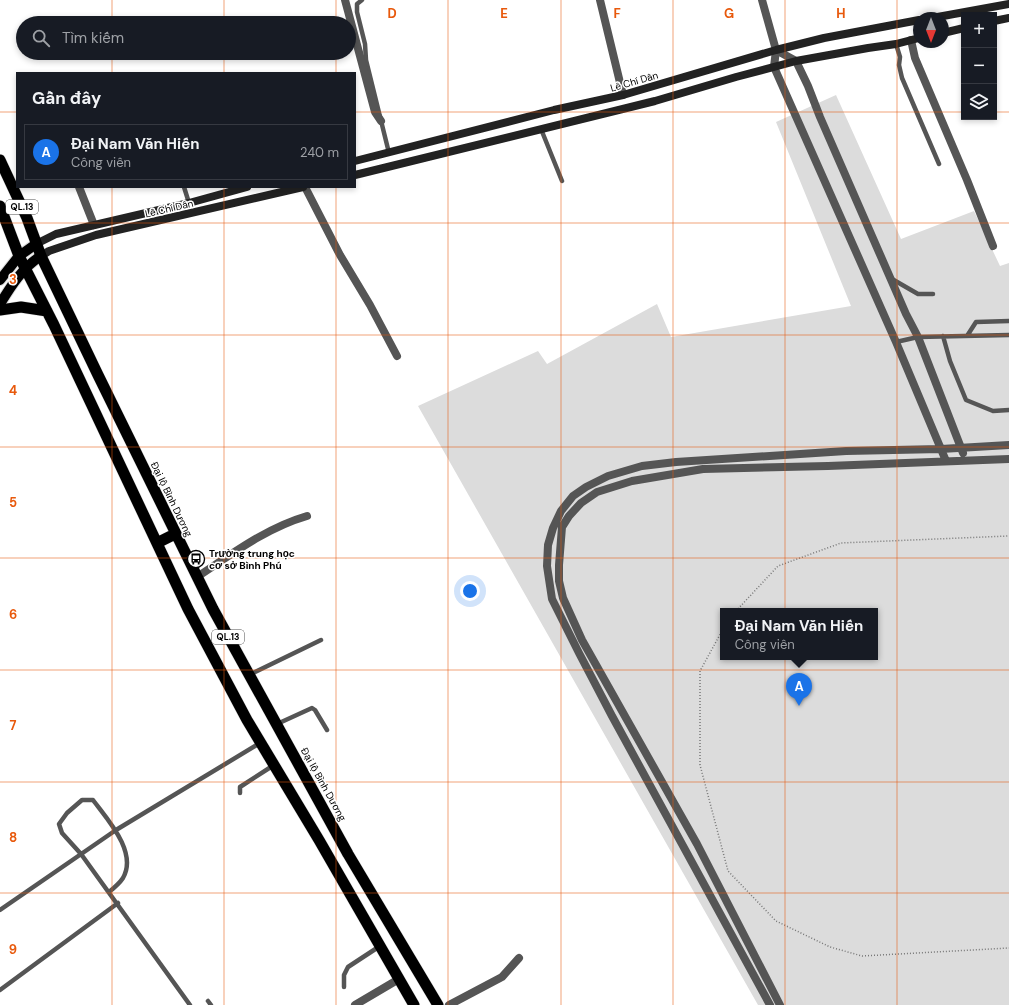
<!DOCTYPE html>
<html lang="vi">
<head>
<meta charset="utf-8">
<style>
  body { margin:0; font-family:"DM Sans",sans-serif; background:#242831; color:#f1f3f6 }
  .controls { position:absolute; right:12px; top:12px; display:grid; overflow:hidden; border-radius:0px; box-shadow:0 2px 6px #0003 }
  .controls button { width:36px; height:36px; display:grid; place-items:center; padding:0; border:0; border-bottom:1px solid #363941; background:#171b24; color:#f1f3f6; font:20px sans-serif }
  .compass { position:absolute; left:913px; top:12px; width:36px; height:36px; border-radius:50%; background:#171b24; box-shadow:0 2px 6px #0003; rotate:180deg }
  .you { position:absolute; left:470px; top:591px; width:14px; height:14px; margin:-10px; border:3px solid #fff; border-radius:50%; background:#1a73e8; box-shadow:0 0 0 6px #1a73e833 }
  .badge { display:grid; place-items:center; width:26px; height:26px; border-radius:50%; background:#1a73e8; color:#fff; font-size:13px; font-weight:700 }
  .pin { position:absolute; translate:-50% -33px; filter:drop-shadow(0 1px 2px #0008) }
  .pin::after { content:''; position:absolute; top:21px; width:14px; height:12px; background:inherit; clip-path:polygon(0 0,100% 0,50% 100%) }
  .popup { position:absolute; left:720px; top:608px; width:158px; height:52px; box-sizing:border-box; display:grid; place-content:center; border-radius:0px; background:#171b24; filter:drop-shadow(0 1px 3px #0005); font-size:13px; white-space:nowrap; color:#9ea1a6 }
  .popup b { font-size:15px; color:#f1f3f6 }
  .popup::after { content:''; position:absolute; left:50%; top:100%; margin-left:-8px; border:8px solid transparent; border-top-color:#171b24 }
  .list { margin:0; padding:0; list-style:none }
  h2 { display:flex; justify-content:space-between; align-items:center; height:52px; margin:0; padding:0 16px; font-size:17px }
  h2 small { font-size:13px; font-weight:400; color:#9ea1a6 }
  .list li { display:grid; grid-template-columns:26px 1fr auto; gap:12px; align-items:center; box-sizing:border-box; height:56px; margin:0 8px 8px; padding:0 8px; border:1px solid #363941; border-radius:0px }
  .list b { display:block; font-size:15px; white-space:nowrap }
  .list p { margin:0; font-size:13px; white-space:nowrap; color:#9ea1a6 }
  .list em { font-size:13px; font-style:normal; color:#9ea1a6 }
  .icon { flex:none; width:22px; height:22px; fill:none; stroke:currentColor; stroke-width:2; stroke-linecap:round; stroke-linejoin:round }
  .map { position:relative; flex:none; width:1009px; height:1005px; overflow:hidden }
  .search { position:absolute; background:#171b24; box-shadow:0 2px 6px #0003; left:16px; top:16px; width:340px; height:44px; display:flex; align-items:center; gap:10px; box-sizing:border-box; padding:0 14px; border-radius:22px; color:#9ea1a6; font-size:15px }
  .panel { position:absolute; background:#171b24; box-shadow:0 2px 6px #0003; left:16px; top:72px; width:340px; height:116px; border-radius:0px }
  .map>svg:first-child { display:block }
  .green { fill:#dcdcdc; fill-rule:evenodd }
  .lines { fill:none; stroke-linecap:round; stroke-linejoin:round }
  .primary-casing { stroke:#dbdbdb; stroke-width:12 }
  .trunk-casing { stroke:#dbdbdb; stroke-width:12 }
  .path { stroke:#777; stroke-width:1.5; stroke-dasharray:1 2; stroke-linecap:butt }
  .service { stroke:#555; stroke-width:4.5 }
  .minor { stroke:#555; stroke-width:8 }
  .secondary { stroke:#222; stroke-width:8 }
  .primary { stroke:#000; stroke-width:10 }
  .trunk { stroke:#000; stroke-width:11 }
  .grid { fill:none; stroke:#e8590c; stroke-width:1; stroke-opacity:0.55 }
  .labels { text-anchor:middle; stroke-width:3; stroke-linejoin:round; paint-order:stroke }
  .shield { fill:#fff; stroke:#4c4c4c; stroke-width:1 }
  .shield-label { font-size:9px; font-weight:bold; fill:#000 }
  .street-label { font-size:10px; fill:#000; stroke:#fff }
  .poi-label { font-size:10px; font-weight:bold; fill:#000; stroke:#fff; text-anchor:start }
  .grid-label { font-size:13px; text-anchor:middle; font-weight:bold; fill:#e8590c; stroke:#fff; stroke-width:3; stroke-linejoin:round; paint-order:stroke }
</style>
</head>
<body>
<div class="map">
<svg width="1009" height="1005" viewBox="0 0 1009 1005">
  <rect width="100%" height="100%" fill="#fff"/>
  <path class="green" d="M836,95L901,239L974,211L1000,266L1009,263V1005H758L418,406L538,351L547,364L657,304L671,337L851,306L776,122ZM723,611H875V657H723Z"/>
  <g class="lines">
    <g class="primary-casing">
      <path id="primary" d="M0,280L19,256L36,244
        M0,304C11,286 23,267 41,256"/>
    </g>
    <g class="trunk-casing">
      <path id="trunk" d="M0,160L27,218L41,256L98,375L213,609L348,854L438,1005
        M0,206L19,256L54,325L188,609L247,720L319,840L414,1005
        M0,310L21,307L47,311
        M157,543L175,534"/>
    </g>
    <path class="path" d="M736,611L778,566L841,543L1009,536
      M723,629L700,671V765L728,871L776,921L830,947L862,956L1009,948"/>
    <path class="service" d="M362,0L357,4V12L365,44L366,60L389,153
      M896,44L900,57L899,65L902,78L939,164
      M541,129L562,181
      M184,187L189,203
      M892,279L918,294H933
      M943,336L950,361L966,400L993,411L1009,410
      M967,336L976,322L1009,321
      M896,342L918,337L1009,335
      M249,675L321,640
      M277,724L312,708L315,710L327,730
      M240,793V787L274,765
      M109,892C114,888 119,884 123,878C138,852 107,819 93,800H82L67,813L59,824L62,833L81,854L190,1005
      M0,910L116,830L260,743
      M344,987V975L348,967L380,946
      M0,990L118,903
      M208,1001L211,1005"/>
    <path class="minor" d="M345,0L375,112L381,121
      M600,0L623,95
      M762,0L776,50L774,67L896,342L946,461
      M911,40L915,58L967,180L993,246
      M776,50L796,61L808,86L820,117L906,314L918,337L963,453
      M79,187L94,225
      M305,187L340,255L370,305L397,356
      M197,577C232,554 266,528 307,516
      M355,1005L399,979
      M449,1005L502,977L519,958
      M770,1005L612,716L579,653L552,599L547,566L548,545L553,528L561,511L573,496L586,487L608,476L642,466L676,462L846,451L941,449L1009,445
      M780,1005L697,844L582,640L563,598L559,581V565L562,527L569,516L581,503L597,492L632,481L703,469L828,466L1009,459"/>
    <path class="secondary" d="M932,18L1009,4
      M994,21L1009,18
      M943,33L964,28
      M355,161L554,110L623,95L776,50L824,38L919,20
      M355,175L655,101L736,77L796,61L868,48L896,44L919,38
      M36,244L56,234L189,203L247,187
      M41,256L49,251L96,235L303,187"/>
    <use href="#primary" class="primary"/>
    <use href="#trunk" class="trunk"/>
  </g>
  <path class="grid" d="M112,0V23M224,0V23M336,0V23M448,0V1005M561,0V1005M673,0V1005M785,0V1005M897,0V1005M112,53V73M224,53V73M336,53V73M0,112H17M355,112H964M994,112H1009M112,187V1005M224,187V1005M336,187V1005M0,223H1009M0,335H1009M0,447H1009M0,558H1009M0,670H1009M0,782H1009M0,893H1009"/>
  <defs>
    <g id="bus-ring" transform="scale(0.9)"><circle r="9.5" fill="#fff" stroke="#000" stroke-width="1.5"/><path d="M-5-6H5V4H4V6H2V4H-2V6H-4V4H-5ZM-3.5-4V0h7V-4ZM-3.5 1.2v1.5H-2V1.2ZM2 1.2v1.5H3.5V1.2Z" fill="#000"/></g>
  </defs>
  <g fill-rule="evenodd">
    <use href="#bus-ring" x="196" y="559"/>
  </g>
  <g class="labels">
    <g class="shield">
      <rect x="6" y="200" width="32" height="14" rx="3"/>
      <rect x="212" y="630" width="32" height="14" rx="3"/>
    </g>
    <g class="shield-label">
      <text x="22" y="210">QL.13</text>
      <text x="228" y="640">QL.13</text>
    </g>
    <g class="street-label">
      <text transform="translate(634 81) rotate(-16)" y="4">Lê Chí Dân</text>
      <text transform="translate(169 208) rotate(-13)" y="4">Lê Chí Dân</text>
      <text transform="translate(172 499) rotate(64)" y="4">Đại lộ Bình Dương</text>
      <text transform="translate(324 784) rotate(61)" y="4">Đại lộ Bình Dương</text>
    </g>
    <g class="poi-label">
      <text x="209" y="557">Trường trung học<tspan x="209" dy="12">cơ sở Bình Phú</tspan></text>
    </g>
  </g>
  <g class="grid-label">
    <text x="392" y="18">D</text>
    <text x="504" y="18">E</text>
    <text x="617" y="18">F</text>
    <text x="729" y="18">G</text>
    <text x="841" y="18">H</text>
    <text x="13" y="284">3</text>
    <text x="13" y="395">4</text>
    <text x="13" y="507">5</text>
    <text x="13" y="619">6</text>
    <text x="13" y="730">7</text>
    <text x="13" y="842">8</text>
    <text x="13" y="954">9</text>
  </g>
</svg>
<div class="controls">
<button>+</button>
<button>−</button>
<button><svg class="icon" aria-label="layers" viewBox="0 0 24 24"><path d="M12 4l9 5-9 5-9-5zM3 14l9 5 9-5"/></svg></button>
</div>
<svg class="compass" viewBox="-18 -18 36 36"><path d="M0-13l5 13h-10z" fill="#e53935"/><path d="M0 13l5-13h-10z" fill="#9ea1a6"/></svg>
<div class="you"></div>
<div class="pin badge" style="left:799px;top:706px">A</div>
<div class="popup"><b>Đại Nam Văn Hiến</b>Công viên</div>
<div class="search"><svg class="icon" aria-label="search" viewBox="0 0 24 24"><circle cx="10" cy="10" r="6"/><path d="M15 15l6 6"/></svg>Tìm kiếm</div>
<section class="panel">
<h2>Gần đây<small></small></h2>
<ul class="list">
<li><span class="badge">A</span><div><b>Đại Nam Văn Hiến</b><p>Công viên</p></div><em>240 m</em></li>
</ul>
</section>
</div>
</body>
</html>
